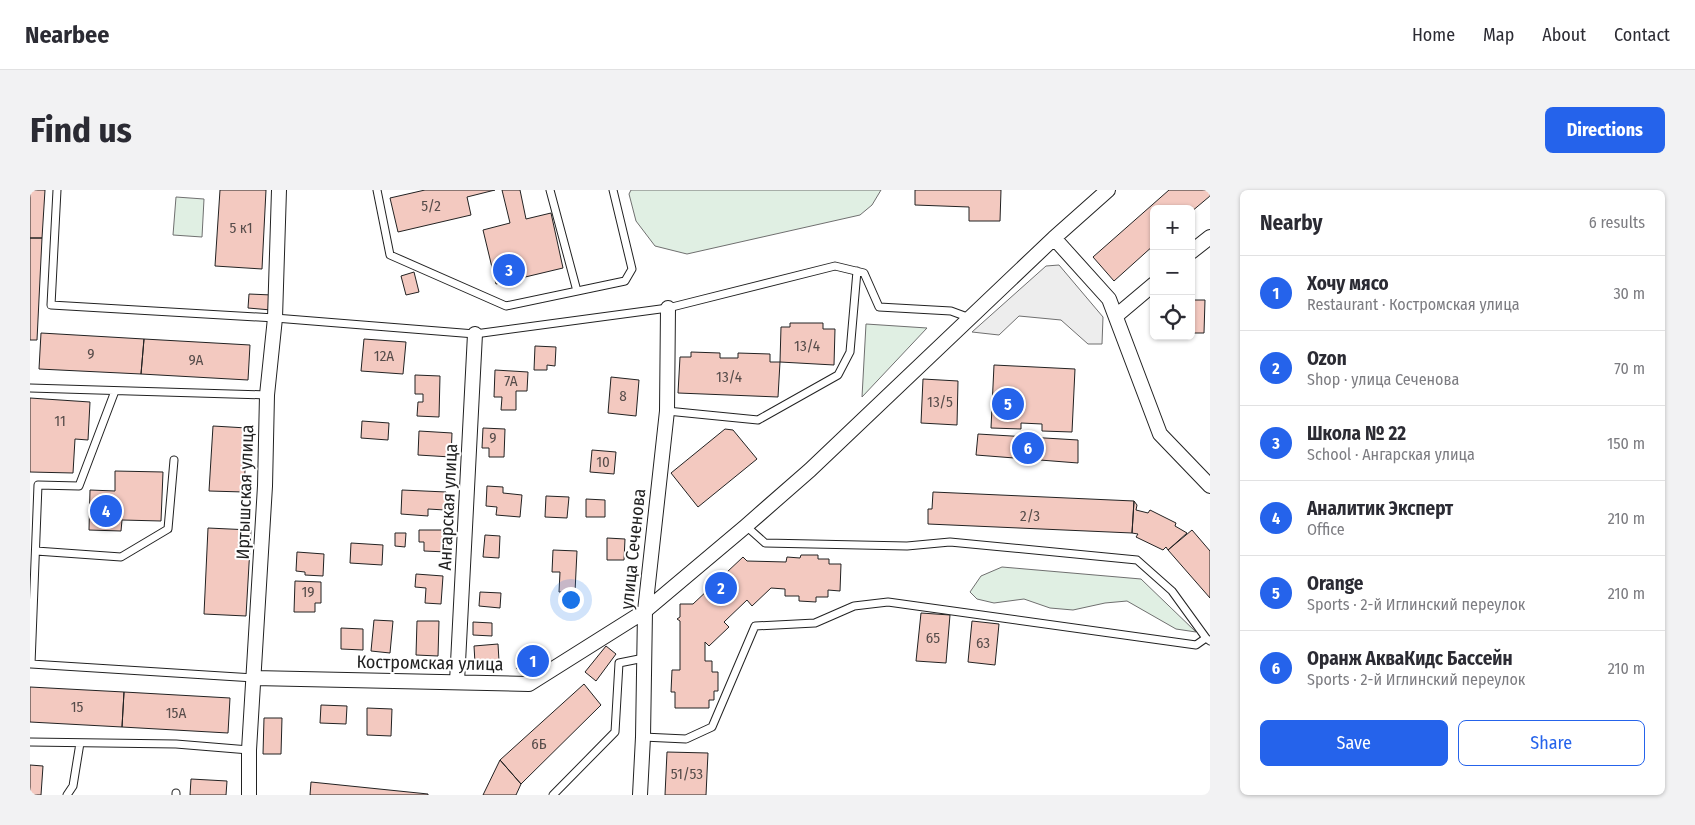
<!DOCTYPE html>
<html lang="en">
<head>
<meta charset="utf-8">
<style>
  body { margin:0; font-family:"Fira Sans Condensed",sans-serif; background:#f2f2f3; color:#2b2b33 }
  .controls { position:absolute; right:15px; top:15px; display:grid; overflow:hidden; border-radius:8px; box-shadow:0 1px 4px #0004 }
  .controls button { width:45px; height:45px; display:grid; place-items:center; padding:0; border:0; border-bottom:1px solid #e1e1e2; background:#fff; color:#2b2b33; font:25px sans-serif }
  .you { position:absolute; left:540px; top:409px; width:18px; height:18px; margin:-12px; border:4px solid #fff; border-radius:50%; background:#1a73e8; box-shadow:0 0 0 8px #1a73e833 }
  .badge { display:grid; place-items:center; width:32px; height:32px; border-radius:50%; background:#2563eb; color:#fff; font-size:16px; font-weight:700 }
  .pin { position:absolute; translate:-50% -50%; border:2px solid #fff; box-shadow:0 1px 5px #0006 }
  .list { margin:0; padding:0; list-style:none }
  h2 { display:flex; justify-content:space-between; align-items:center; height:65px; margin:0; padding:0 20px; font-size:21px }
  h2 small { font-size:16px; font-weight:400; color:#7c7c81 }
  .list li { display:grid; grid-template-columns:32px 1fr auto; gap:15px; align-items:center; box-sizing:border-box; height:75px; padding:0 20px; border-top:1px solid #e1e1e2 }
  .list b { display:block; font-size:19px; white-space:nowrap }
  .list p { margin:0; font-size:16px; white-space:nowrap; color:#7c7c81 }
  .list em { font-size:16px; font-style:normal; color:#7c7c81 }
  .actions { display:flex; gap:10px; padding:15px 20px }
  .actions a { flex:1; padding:11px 0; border:1px solid #2563eb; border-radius:8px; text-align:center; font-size:18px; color:#2563eb }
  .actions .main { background:#2563eb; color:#fff }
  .icon { flex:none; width:28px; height:28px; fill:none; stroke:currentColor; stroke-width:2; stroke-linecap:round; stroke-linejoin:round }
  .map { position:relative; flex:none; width:1180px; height:605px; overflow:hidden; border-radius:8px }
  header { display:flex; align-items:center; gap:30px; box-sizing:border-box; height:70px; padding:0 25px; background:#fff; border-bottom:1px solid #e1e1e2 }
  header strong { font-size:24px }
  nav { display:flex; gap:28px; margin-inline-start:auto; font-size:18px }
  .intro { display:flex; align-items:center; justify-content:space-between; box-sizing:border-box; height:120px; padding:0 30px }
  h1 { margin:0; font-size:35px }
  .button { padding:12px 22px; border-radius:8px; background:#2563eb; color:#fff; font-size:18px; font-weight:700 }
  main { display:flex; gap:30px; padding:0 30px }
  aside { flex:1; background:#fff; border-radius:8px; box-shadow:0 1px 4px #0004 }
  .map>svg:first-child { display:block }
  .green { fill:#e0efe3; stroke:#6f6f6f }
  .parking { fill:#ededed; stroke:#6f6f6f }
  .building { fill:#f3c9c0; stroke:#222 }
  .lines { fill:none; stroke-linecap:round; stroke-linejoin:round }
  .service-casing { stroke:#222; stroke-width:9 }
  .minor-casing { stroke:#222; stroke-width:16 }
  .service { stroke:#fff; stroke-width:7 }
  .minor { stroke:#fff; stroke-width:14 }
  .labels { text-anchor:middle; stroke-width:4; stroke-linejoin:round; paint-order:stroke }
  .number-label { font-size:15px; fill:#564c4a }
  .street-label { font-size:18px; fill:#222; stroke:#fff }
</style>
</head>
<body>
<header>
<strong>Nearbee</strong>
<nav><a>Home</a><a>Map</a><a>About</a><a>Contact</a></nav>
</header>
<div class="intro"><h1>Find us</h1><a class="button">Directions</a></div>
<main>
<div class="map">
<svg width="1180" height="605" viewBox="0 0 1180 605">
  <rect width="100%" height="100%" fill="#fff"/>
  <path class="green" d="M601,0H851L842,15L830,25L657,64L625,56L606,31L599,4Z
    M146,7L174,9L172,47L143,45Z
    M836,134L897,138L832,207Z
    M972,377L1111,389L1166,442L1146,439L1097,411L1075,413L1043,420L1020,418L994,409L964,413L947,409L940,402L951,386Z"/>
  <path class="parking" d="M1029,75L1073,127L1072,154H1058L1031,130L989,126L969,145L942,142L1016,76Z"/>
  <path class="building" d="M0,0H15L12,48H0Z
    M190,0H236L232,79L185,76Z
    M395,0H465L437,7L441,25L368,42L360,8Z
    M472,0H490L496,29L521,23L533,78L466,94L453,40L480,33Z
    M885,0H971L970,31H939V17L885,15Z
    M1139,0H1180V6L1161,22V19H1124V55L1084,91L1063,67Z
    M0,48H12L7,150H0Z
    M384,82L389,102L376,105L371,86Z
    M219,104L242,105L241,120L218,118Z
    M1161,110H1175L1174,143H1161Z
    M760,133H793V139H805L804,175L750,172L751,137H760Z
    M11,143L114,149L111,184L9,179Z
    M114,149L220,155L218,190L111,184Z
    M334,149L376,152L373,184L331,181Z
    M505,156L526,157L525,176L517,175V180H504Z
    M661,162L690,163V168H708V163L740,164V172H750L748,207L648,203L650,167H661Z
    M964,175L1045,179L1042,242L1012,241V234L991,233V239L961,238Z
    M465,180L498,182L497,201H486V220H471L472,207H464Z
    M385,185L410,186L409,227L387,226L388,212H393V204H385Z
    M581,187L609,190L606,226L578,223Z
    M893,189L928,191L927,235L891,233Z
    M0,208L60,212L58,250L45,249L43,283L0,282Z
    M332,231L359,233L358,250L331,248Z
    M183,236L217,238L214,302L179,301Z
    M453,238L475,239L474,267H459V258H452Z
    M695,239L703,240L727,269L668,317L641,283Z
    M389,241L422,243L421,267L388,265Z
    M948,244L1048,250V273L946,265Z
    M562,260L586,262L584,284L560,282Z
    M85,281L133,282L131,331L92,330L91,341L59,340L60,300L85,301Z
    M457,296L473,297V303L492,305L490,327L466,325L467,317L456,316Z
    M372,300L416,302L415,320L398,319V326L371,324Z
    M903,302L1104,311L1102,343L898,334V319H902Z
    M516,306L539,307L537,328L515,327Z
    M556,309L575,310V327H556Z
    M1104,311L1107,315L1106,320L1118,323L1120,320L1146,333L1145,336L1157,343L1138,360L1136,357L1133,360L1106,347L1108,344L1102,343Z
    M178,338L221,340L216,426L174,424Z
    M389,340H417V362L394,361V352H389Z
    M1162,340L1180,361V408L1138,360Z
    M365,343H376L375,357L365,356Z
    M455,345L470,346L469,368L453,367Z
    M577,348L595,349L594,370H577Z
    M321,353L353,355L352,375L320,373Z
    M523,360L547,361L545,402H529L530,382H522Z
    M267,362L294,364L293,386L275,385V382L266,381Z
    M771,365H788V369H799V374H811L810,401L798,400V407H786V412L769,411V406H755V399L741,398L722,416L717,410L694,432L699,437L679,456L675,452V471H682V482H688V501H684V510H679V518H645V502H641L642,480H650V431L647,429L650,427V414H663L713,367L717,371L756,372L757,367L770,368Z
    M386,384L413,386L411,414L395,413L396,398L385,397Z
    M265,391L291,392V413H285V422H264Z
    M450,402L471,403L470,418L449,416Z
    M891,423L920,425L916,473L886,471Z
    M344,430L363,431L360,463L341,461Z
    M387,431H409L408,466L386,465Z
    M942,431L969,434L965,475L938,472Z
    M443,432L462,433V446L443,445Z
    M311,438L333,439V460L311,459Z
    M468,454L469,471L445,473L444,456Z
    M576,456L586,464L566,491L555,482Z
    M515,463L520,468L509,475L511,478L503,482L501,478L492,483L486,478Z
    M554,494L571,515L491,594L470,570Z
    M0,497L94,502L92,537L0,532Z
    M94,502L200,508L198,543L92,537Z
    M291,515L317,516L316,534L290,533Z
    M337,518L362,519L361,546L337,545Z
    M234,528H252L251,564H233Z
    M637,562L678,563L676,605H635Z
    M470,570L491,594L486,605H453Z
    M0,575L13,576L11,605H0Z
    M161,589L197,591L196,605H160Z
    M281,592L398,604V605H280Z"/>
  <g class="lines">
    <g class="service-casing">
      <path id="service" d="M27,0L21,115L245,128L445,144L638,118L805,76L834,83L849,117L921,121L940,128
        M347,0L360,65L476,116L595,91L602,79L583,0
        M520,0L547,101
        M0,198L237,205
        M85,201L49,296L8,295L1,474L224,488
        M637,221L728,230L808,185L820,162L827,81
        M716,336L735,353L877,356L920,352L1107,370L1142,401L1176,448L1180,451
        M6,361L91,367L138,339L144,270
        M613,547L656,549L682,537L725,436L785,433L824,416L858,412L1166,455L1176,448
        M0,552L146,554L219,560
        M37,605L43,596L50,553
        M146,605V603
        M523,605L585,542L589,473L614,468"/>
    </g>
    <g class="minor-casing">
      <path id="minor" d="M1024,48L1079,109L1130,244L1180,296
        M1161,62L1180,47
        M1086,126L1124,94
        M224,488L499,494L615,421L716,336L780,280L1024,48L1078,0
        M427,492L445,144
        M219,605V560L235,296L237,205L245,128L249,0
        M610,605L613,547L615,421L637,221L638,118"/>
    </g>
    <use href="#service" class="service"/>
    <use href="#minor" class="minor"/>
  </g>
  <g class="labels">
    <g class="number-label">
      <text x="401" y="21">5/2</text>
      <text x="211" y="43">5 к1</text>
      <text x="777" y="161">13/4</text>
      <text x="61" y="169">9</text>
      <text x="354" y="171">12А</text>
      <text x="166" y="175">9А</text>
      <text x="699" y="192">13/4</text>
      <text x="481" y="196">7А</text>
      <text x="593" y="211">8</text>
      <text x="910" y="217">13/5</text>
      <text x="30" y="236">11</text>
      <text x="463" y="253">9</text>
      <text x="573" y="277">10</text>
      <text x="1000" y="331">2/3</text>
      <text x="278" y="407">19</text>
      <text x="903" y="453">65</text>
      <text x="953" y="458">63</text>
      <text x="47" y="522">15</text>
      <text x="146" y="528">15А</text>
      <text x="509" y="559">6Б</text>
      <text x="657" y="589">51/53</text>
    </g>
    <g class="street-label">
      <text transform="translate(215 302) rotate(-88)" y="6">Иртышская улица</text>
      <text transform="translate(418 317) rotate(-87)" y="6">Ангарская улица</text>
      <text transform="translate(603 359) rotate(-84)" y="6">улица Сеченова</text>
      <text transform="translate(400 473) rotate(1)" y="6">Костромская улица</text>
    </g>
  </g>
</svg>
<div class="controls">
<button>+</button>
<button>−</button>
<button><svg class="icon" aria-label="locate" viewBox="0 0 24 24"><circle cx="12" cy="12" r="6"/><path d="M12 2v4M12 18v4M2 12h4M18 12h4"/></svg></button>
</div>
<div class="you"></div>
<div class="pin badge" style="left:503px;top:471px">1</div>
<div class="pin badge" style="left:691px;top:398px">2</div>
<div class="pin badge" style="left:479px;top:80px">3</div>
<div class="pin badge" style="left:76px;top:321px">4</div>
<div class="pin badge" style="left:978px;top:214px">5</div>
<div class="pin badge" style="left:998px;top:258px">6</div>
</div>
<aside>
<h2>Nearby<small>6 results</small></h2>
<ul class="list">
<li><span class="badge">1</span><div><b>Хочу мясо</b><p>Restaurant · Костромская улица</p></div><em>30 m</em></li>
<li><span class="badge">2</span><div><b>Ozon</b><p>Shop · улица Сеченова</p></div><em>70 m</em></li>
<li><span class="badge">3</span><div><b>Школа № 22</b><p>School · Ангарская улица</p></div><em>150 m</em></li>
<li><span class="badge">4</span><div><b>Аналитик Эксперт</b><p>Office</p></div><em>210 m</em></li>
<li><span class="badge">5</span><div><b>Orange</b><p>Sports · 2-й Иглинский переулок</p></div><em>210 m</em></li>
<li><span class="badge">6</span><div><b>Оранж АкваКидс Бассейн</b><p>Sports · 2-й Иглинский переулок</p></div><em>210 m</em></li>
</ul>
<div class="actions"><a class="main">Save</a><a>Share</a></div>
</aside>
</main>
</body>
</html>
